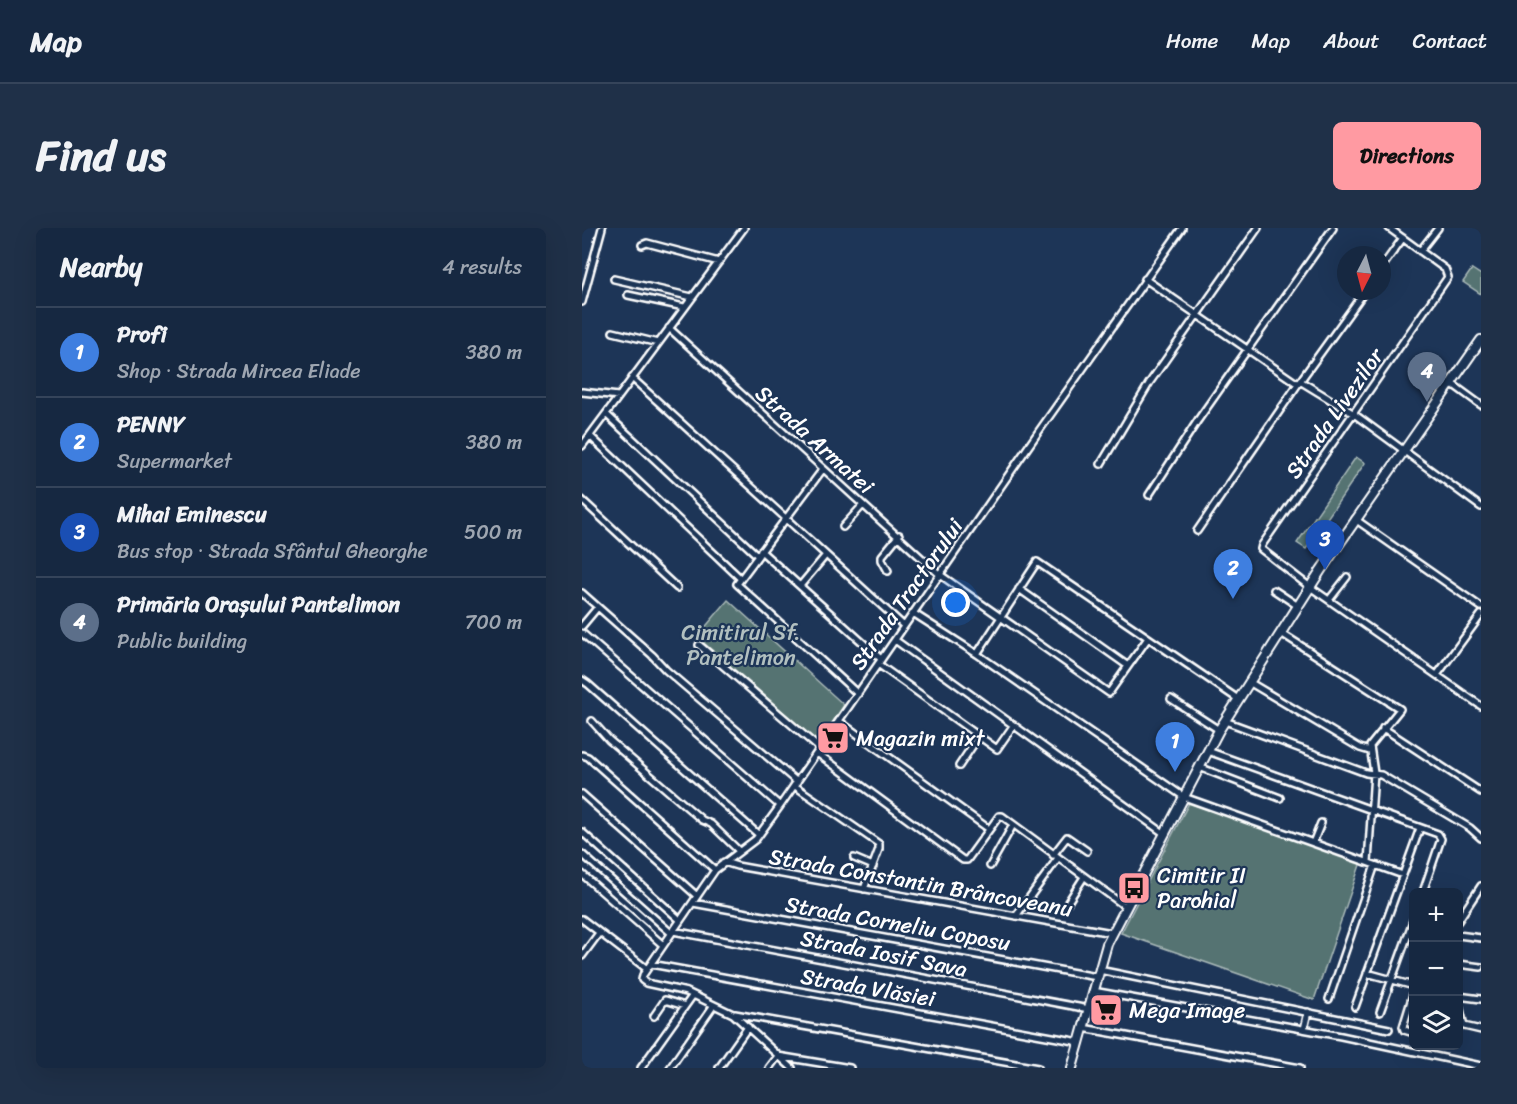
<!DOCTYPE html>
<html lang="en">
<head>
<meta charset="utf-8">
<style>
  body { margin:0; font-family:Sriracha,sans-serif; background:#1f3048; color:#f1f3f6 }
  .controls { position:absolute; right:18px; bottom:18px; display:grid; overflow:hidden; border-radius:9px; box-shadow:0 6px 24px #0002 }
  .controls button { width:54px; height:54px; display:grid; place-items:center; padding:0; border:0; border-bottom:2px solid #35445a; background:#162841; color:#f1f3f6; font:30px sans-serif }
  .compass { position:absolute; left:755px; top:18px; width:54px; height:54px; border-radius:50%; background:#162841; box-shadow:0 6px 24px #0002; rotate:186deg }
  .you { position:absolute; left:374px; top:375px; width:21px; height:21px; margin:-15px; border:4px solid #fff; border-radius:50%; background:#1a73e8; box-shadow:0 0 0 9px #1a73e833 }
  .badge { display:grid; place-items:center; width:39px; height:39px; border-radius:50%; background:#ff9aa2; color:#fff; font-size:20px; font-weight:700 }
  .pin { position:absolute; translate:-50% -50px; filter:drop-shadow(0 2px 3px #0008) }
  .pin::after { content:''; position:absolute; top:32px; width:21px; height:18px; background:inherit; clip-path:polygon(0 0,100% 0,50% 100%) }
  .list { margin:0; padding:0; list-style:none }
  h2 { display:flex; justify-content:space-between; align-items:center; height:78px; margin:0; padding:0 24px; font-size:26px }
  h2 small { font-size:20px; font-weight:400; color:#9ea6b1 }
  .list li { display:grid; grid-template-columns:39px 1fr auto; gap:18px; align-items:center; box-sizing:border-box; height:90px; padding:0 24px; border-top:2px solid #35445a }
  .list b { display:block; font-size:22px; white-space:nowrap }
  .list p { margin:0; font-size:20px; white-space:nowrap; color:#9ea6b1 }
  .list em { font-size:20px; font-style:normal; color:#9ea6b1 }
  .icon { flex:none; width:33px; height:33px; fill:none; stroke:currentColor; stroke-width:2; stroke-linecap:round; stroke-linejoin:round }
  .map { position:relative; flex:none; width:899px; height:840px; overflow:hidden; border-radius:9px }
  header { display:flex; align-items:center; gap:36px; box-sizing:border-box; height:84px; padding:0 30px; background:#162841; border-bottom:2px solid #35445a }
  header strong { font-size:28px }
  nav { display:flex; gap:33px; margin-inline-start:auto; font-size:21px }
  .intro { display:flex; align-items:center; justify-content:space-between; box-sizing:border-box; height:144px; padding:0 36px }
  h1 { margin:0; font-size:42px }
  .button { padding:15px 27px; border-radius:9px; background:#ff9aa2; color:#111; font-size:21px; font-weight:700 }
  main { display:flex; gap:36px; padding:0 36px }
  aside { flex:1; background:#162841; border-radius:9px; box-shadow:0 6px 24px #0002 }
  .map>svg:first-child { display:block }
  .green { fill:#547372; stroke:#aab9b8; stroke-width:1.5 }
  .lines { fill:none; stroke-linecap:round; stroke-linejoin:round }
  .street-casing { stroke:#fff; stroke-width:10 }
  .secondary-casing { stroke:#fff; stroke-width:12 }
  .street { stroke:#1d3557; stroke-width:5 }
  .secondary { stroke:#1d3557; stroke-width:8 }
  .labels { text-anchor:middle; stroke-width:4.5; stroke-linejoin:round; paint-order:stroke }
  .street-label { font-size:22px; fill:#fff; stroke:#1d3557 }
  .park-label { font-size:22px; fill:#b2c0c0; stroke:#1d3557 }
  .poi-label { font-size:22px; fill:#fff; stroke:#1d3557; text-anchor:start }
</style>
</head>
<body>
<header>
<strong>Map</strong>
<nav><a>Home</a><a>Map</a><a>About</a><a>Contact</a></nav>
</header>
<div class="intro"><h1>Find us</h1><a class="button">Directions</a></div>
<main>
<aside>
<h2>Nearby<small>4 results</small></h2>
<ul class="list">
<li><span class="badge" style="background:#3f7fe0">1</span><div><b>Profi</b><p>Shop · Strada Mircea Eliade</p></div><em>380 m</em></li>
<li><span class="badge" style="background:#3f7fe0">2</span><div><b>PENNY</b><p>Supermarket</p></div><em>380 m</em></li>
<li><span class="badge" style="background:#1a4fb4">3</span><div><b>Mihai Eminescu</b><p>Bus stop · Strada Sfântul Gheorghe</p></div><em>500 m</em></li>
<li><span class="badge" style="background:#5c6f8a">4</span><div><b>Primăria Orașului Pantelimon</b><p>Public building</p></div><em>700 m</em></li>
</ul>
</aside>
<div class="map">
<svg width="899" height="840" viewBox="0 0 899 840">
  <rect width="100%" height="100%" fill="#1d3557"/>
  <filter id="ink" filterUnits="userSpaceOnUse"><feTurbulence type="fractalNoise" baseFrequency=".0167" numOctaves="2"/><feDisplacementMap in="SourceGraphic" scale="12" xChannelSelector="R" yChannelSelector="G"/><feConvolveMatrix kernelMatrix="1 2 1 2 8 2 1 2 1" color-interpolation-filters="sRGB"/></filter>
  <g filter="url(#ink)">
    <path class="green" d="M890,41L899,47V66L881,54Z
      M774,229L783,235L724,321L715,315Z
      M146,372L262,477L237,515L115,409Z
      M607,575L779,634L732,772L539,705Z"/>
    <g class="lines">
      <g class="street-casing">
        <path id="street" d="M807,0L863,41L866,49L680,317L679,321L728,359L899,478
          M60,17L65,15L137,34
          M838,23L856,0
          M800,39L821,10
          M32,51L110,69
          M563,51L716,156
          M46,67L102,79
          M0,74L20,0
          M87,100L357,346L527,465L566,410
          M31,104L76,115
          M50,150L322,398
          M718,153L772,186L899,279
          M869,155L899,177
          M0,164L37,168
          M24,186L176,328
          M8,208L158,350
          M0,218L162,0
          M519,236L568,154L676,0
          M241,241L155,356L276,466
          M567,267L616,192L751,0
          M0,272L95,360
          M773,291L899,379
          M261,299L281,277
          M615,303L716,156L783,63
          M179,323L299,431
          M306,343L300,332V328L317,307
          M218,358L244,327
          M437,361L546,438
          M692,362L716,378
          M0,365L70,427L84,442L215,554
          M747,372L765,349
          M331,385L395,426L602,569L821,647
          M0,398L15,380
          M0,405L198,578
          M699,405L818,481L788,518L792,545L786,634
          M313,412L583,606
          M117,417L238,521
          M395,426L455,334L656,471
          M296,436L415,521L431,498
          M855,447L899,387
          M0,452L6,456L177,607
          M667,454L778,520L788,523
          M589,471L637,502
          M10,493L27,512L120,592L129,596L157,623
          M257,493L407,601
          M643,493L784,545L799,547L888,600L899,610
          M801,500L899,564
          M626,523L856,606L859,611L841,664
          M235,525L381,632H385L417,588H420L544,679
          M0,527L6,529L133,642
          M377,538L397,508
          M617,539L698,570
          M213,558L297,616V621L282,661
          M0,566L115,668
          M0,604L98,692
          M731,615L739,595
          M0,626L89,705
          M471,627L485,609L505,623
          M272,630L291,638
          M142,634L155,638L530,705
          M408,638L431,597
          M0,646L81,717
          M486,674L502,649
          M111,675L515,749
          M434,688L476,630
          M0,691L65,741
          M876,693L899,658
          M91,703L507,781
          M876,707L899,710
          M0,728L17,705
          M69,736L498,814
          M876,736L899,739
          M517,742L807,801
          M785,745L832,758
          M511,763L759,808L899,838
          M832,763L821,799L822,802L832,805
          M876,768L899,771
          M747,771L793,637
          M876,773L882,798L899,802
          M773,779L838,600
          M798,784L832,690
          M153,786L456,840
          M72,788L83,772L103,778
          M501,800L718,840
          M722,801L726,784
          M59,840L111,767
          M88,840L132,777
          M137,840L166,799
          M187,840L196,828L268,840
          M210,840L151,786L105,764L64,755L60,752L61,747L133,642L174,611L198,578L457,203L600,0"/>
      </g>
      <g class="secondary-casing">
        <path id="secondary" d="M490,840L525,716L637,502L739,342L899,112"/>
      </g>
      <use href="#street" class="street"/>
      <use href="#secondary" class="secondary"/>
    </g>
  </g>
  <defs>
    <g id="supermarket-square" transform="scale(1.725)"><rect x="-9" y="-9" width="18" height="18" rx="4" fill="#ff9aa2" stroke="#1d3557"/><path d="M-6-5.5h2.5l.6 2H6L4.5 2H-2.5L-4.4-4H-6ZM-1.5 3.2a1.3 1.3 0 1 0 .1 0ZM3 3.2a1.3 1.3 0 1 0 .1 0Z" fill="#111"/></g>
    <g id="bus-square" transform="scale(1.725)"><rect x="-9" y="-9" width="18" height="18" rx="4" fill="#ff9aa2" stroke="#1d3557"/><path d="M-5-6H5V4H4V6H2V4H-2V6H-4V4H-5ZM-3.5-4V0h7V-4ZM-3.5 1.2v1.5H-2V1.2ZM2 1.2v1.5H3.5V1.2Z" fill="#111"/></g>
  </defs>
  <g fill-rule="evenodd">
    <use href="#supermarket-square" x="251" y="510"/>
    <use href="#bus-square" x="552" y="660"/>
    <use href="#supermarket-square" x="524" y="782"/>
  </g>
  <g class="labels">
    <g class="street-label">
      <text transform="translate(752 185) rotate(-55)" y="8">Strada Livezilor</text>
      <text transform="translate(233 211) rotate(42)" y="8">Strada Armatei</text>
      <text transform="translate(324 366) rotate(-55)" y="8">Strada Tractorului</text>
      <text transform="translate(339 654) rotate(10)" y="8">Strada Constantin Brâncoveanu</text>
      <text transform="translate(316 695) rotate(10)" y="8">Strada Corneliu Coposu</text>
      <text transform="translate(302 725) rotate(11)" y="8">Strada Iosif Sava</text>
      <text transform="translate(286 759) rotate(10)" y="8">Strada Vlăsiei</text>
    </g>
    <g class="park-label">
      <text x="159" y="412">Cimitirul Sf.<tspan x="159" dy="25">Pantelimon</tspan></text>
    </g>
    <g class="poi-label">
      <text x="274" y="518">Magazin mixt</text>
      <text x="575" y="655">Cimitir II<tspan x="575" dy="25">Parohial</tspan></text>
      <text x="547" y="790">Mega Image</text>
    </g>
  </g>
</svg>
<div class="controls">
<button>+</button>
<button>−</button>
<button><svg class="icon" aria-label="layers" viewBox="0 0 24 24"><path d="M12 4l9 5-9 5-9-5zM3 14l9 5 9-5"/></svg></button>
</div>
<svg class="compass" viewBox="-18 -18 36 36"><path d="M0-13l5 13h-10z" fill="#e53935"/><path d="M0 13l5-13h-10z" fill="#9ea6b1"/></svg>
<div class="you"></div>
<div class="pin badge" style="left:593px;top:544px;background:#3f7fe0">1</div>
<div class="pin badge" style="left:651px;top:371px;background:#3f7fe0">2</div>
<div class="pin badge" style="left:743px;top:342px;background:#1a4fb4">3</div>
<div class="pin badge" style="left:845px;top:174px;background:#5c6f8a">4</div>
</div>
</main>
</body>
</html>
